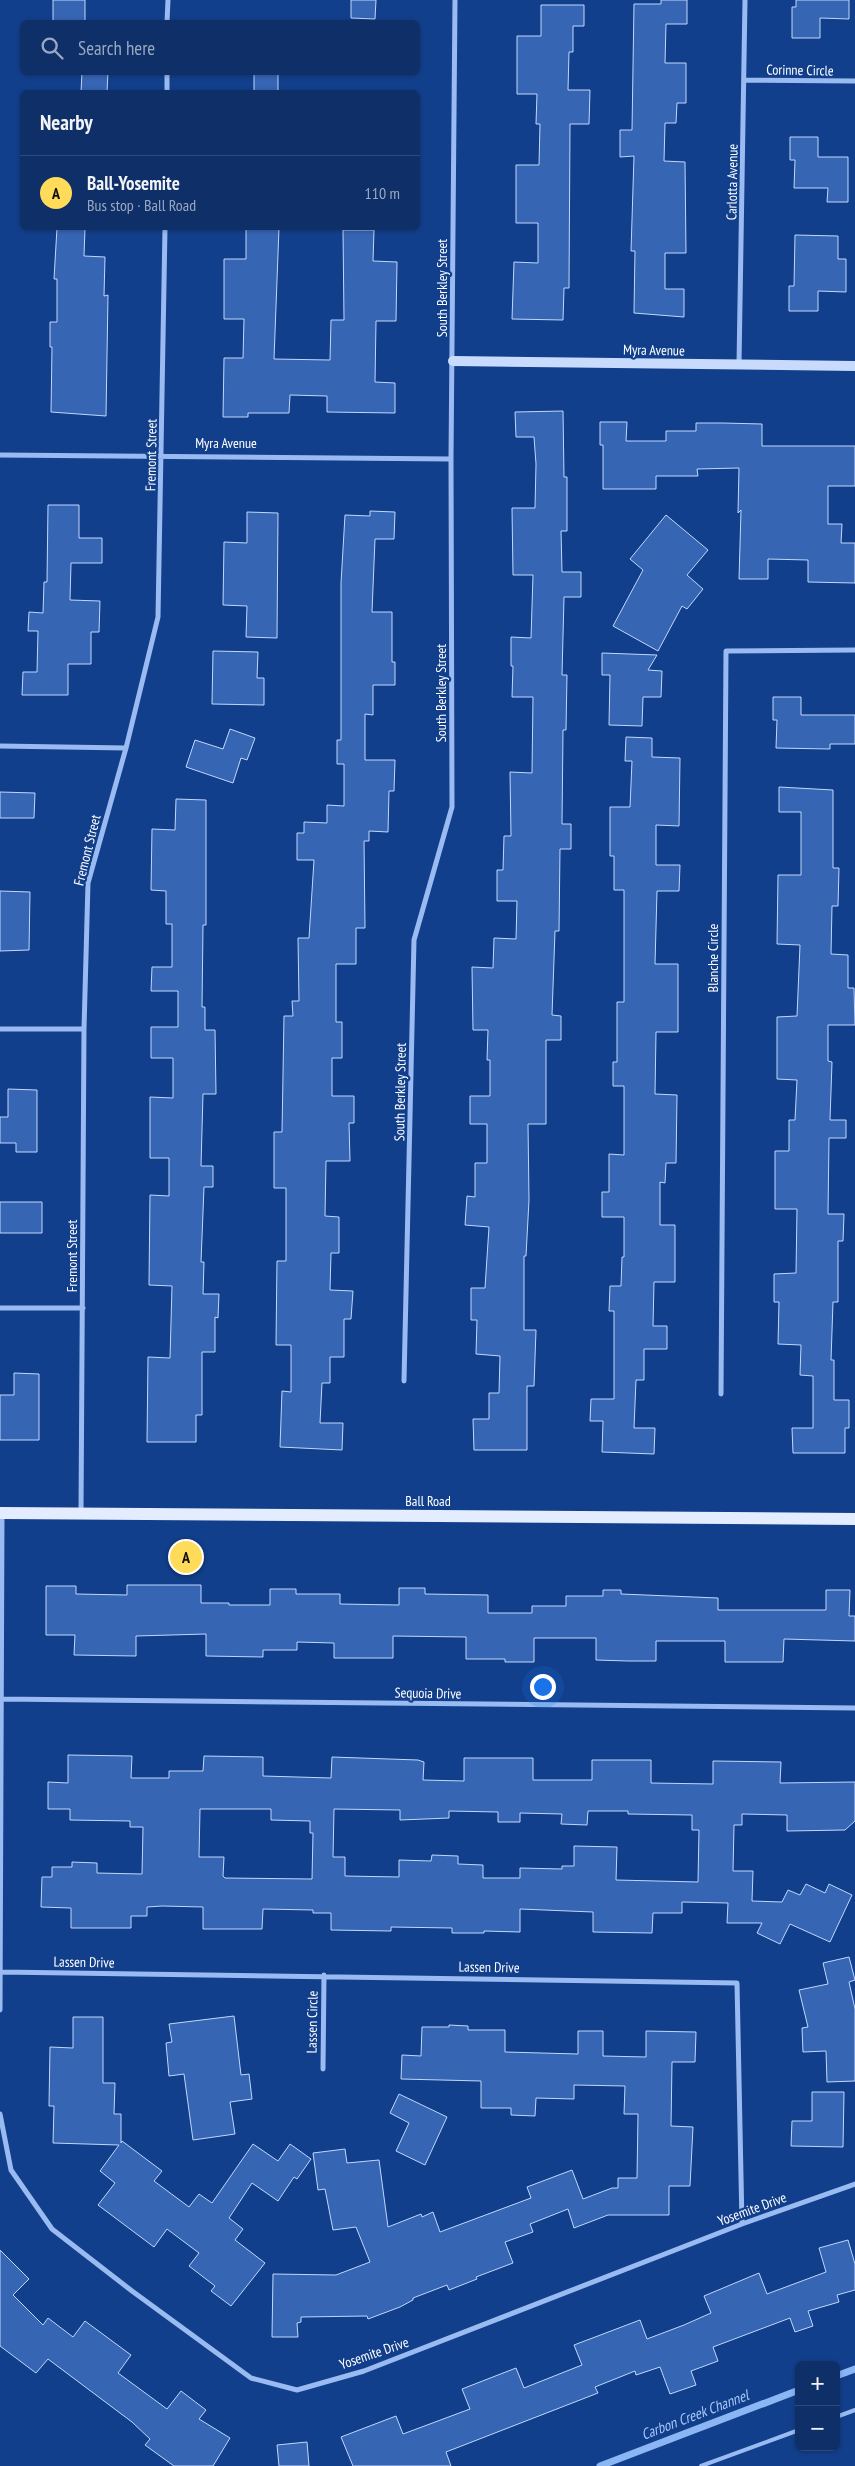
<!DOCTYPE html>
<html lang="en">
<head>
<meta charset="utf-8">
<style>
  body { margin:0; font-family:"PT Sans Narrow",sans-serif; background:#1c3b71; color:#f1f3f6 }
  .controls { position:absolute; right:15px; bottom:15px; display:grid; overflow:hidden; border-radius:8px; box-shadow:0 1px 4px #0004 }
  .controls button { width:45px; height:45px; display:grid; place-items:center; padding:0; border:0; border-bottom:1px solid #2e4a7c; background:#0e2f68; color:#f1f3f6; font:25px sans-serif }
  .you { position:absolute; left:542px; top:1686px; width:18px; height:18px; margin:-12px; border:4px solid #fff; border-radius:50%; background:#1a73e8; box-shadow:0 0 0 8px #1a73e833 }
  .badge { display:grid; place-items:center; width:32px; height:32px; border-radius:50%; background:#ffdb5a; color:#111; font-size:16px; font-weight:700 }
  .pin { position:absolute; translate:-50% -50%; border:2px solid #fff; box-shadow:0 1px 5px #0006 }
  .list { margin:0; padding:0; list-style:none }
  h2 { display:flex; justify-content:space-between; align-items:center; height:65px; margin:0; padding:0 20px; font-size:21px }
  h2 small { font-size:16px; font-weight:400; color:#9ba9c0 }
  .list li { display:grid; grid-template-columns:32px 1fr auto; gap:15px; align-items:center; box-sizing:border-box; height:75px; padding:0 20px; border-top:1px solid #2e4a7c }
  .list b { display:block; font-size:19px; white-space:nowrap }
  .list p { margin:0; font-size:16px; white-space:nowrap; color:#9ba9c0 }
  .list em { font-size:16px; font-style:normal; color:#9ba9c0 }
  .icon { flex:none; width:28px; height:28px; fill:none; stroke:currentColor; stroke-width:2; stroke-linecap:round; stroke-linejoin:round }
  .map { position:relative; flex:none; width:855px; height:2466px; overflow:hidden }
  .search { position:absolute; background:#0e2f68; box-shadow:0 1px 4px #0004; left:20px; top:20px; width:400px; height:55px; display:flex; align-items:center; gap:12px; box-sizing:border-box; padding:0 18px; border-radius:8px; color:#9ba9c0; font-size:19px }
  .panel { position:absolute; background:#0e2f68; box-shadow:0 1px 4px #0004; left:20px; top:90px; width:400px; height:140px; border-radius:8px }
  .map>svg:first-child { display:block }
  .lines { fill:none; stroke-linecap:round; stroke-linejoin:round }
  .stream { stroke:#8cb5f4; stroke-width:7 }
  .building { fill:#3665b3; stroke:#c1d7fc; fill-rule:evenodd }
  .lane { stroke:#9abbf1; stroke-width:4 }
  .street { stroke:#9abbf1; stroke-width:5 }
  .secondary { stroke:#c8dbfc; stroke-width:10 }
  .primary { stroke:#e4ecff; stroke-width:12 }
  .labels { text-anchor:middle; stroke-width:4.5; stroke-linejoin:round; paint-order:stroke }
  .street-label { font-size:14px; fill:#fff; stroke:#123f8b }
  .water-label { font-size:15px; font-style:italic; fill:#a6c6f8; stroke:#123f8b }
</style>
</head>
<body>
<div class="map">
<svg width="855" height="2466" viewBox="0 0 855 2466">
  <rect width="100%" height="100%" fill="#123f8b"/>
  <g class="lines">
    <path class="stream" d="M836,2376L855,2369
      M600,2466L799,2390"/>
  </g>
  <path class="building" d="M53,0H85V22H53Z
    M351,0H376L375,19L351,18Z
    M661,0H687V24H666L665,63H686V103H677L676,123H665L664,161L685,162L686,253H665V289H684V317L634,313L635,251H631L634,156L620,157V130H632L634,4H661Z
    M796,0H849V19L820,18V38H792V7H796Z
    M541,5H584V26H573V52H569L568,90H590L589,124H570L569,288H564L563,320L512,319L514,262L538,263V223H516V165H539L540,124H536L537,94H517V36H541Z
    M82,72H108L107,92H81Z
    M254,72H278V92H254Z
    M790,137H818V157H848V202H827L828,188H794L795,160H790Z
    M57,228H85L84,256L105,257L104,296L108,295L106,416L51,412L52,347H50V322H57V279H54Z
    M246,228H279L274,359L330,360L331,320H344L343,230H374L373,261L397,262L396,321H376L375,382L395,383V413L327,412V396L290,395L289,413H248V417H223L224,358H243L244,319H224V259H246Z
    M795,235L838,236V259H846V292L818,291V311H789V286H794Z
    M563,411L564,477H567V531H561L562,572H581V597H564L562,675H567L566,730H563L562,824H571V849H560L559,931H555L552,1015L561,1016V1040H546V1124H528L529,1200L526,1256H524V1330H536L534,1386H527V1450H474L473,1419H489V1393H499L500,1356L476,1354L477,1320H471V1288H485L489,1227L465,1225L467,1196L475,1197V1163H487V1124H470V1096H490V1060H487L488,1030H473L472,967L493,968L494,938L516,939L517,901H497V870H503L504,836H511L510,772L532,773L533,697H512L513,666H511V637L531,638L533,575H513L512,508H535L536,464L534,437H516L515,412Z
    M600,422H627L626,441H666V431H696V423H723L762,424V446H855V486H828V524H842L841,543H855V583L808,582V560L768,559V579H739L741,510L738,513L739,468L697,469L698,476H656V489H603V445H600Z
    M48,505H79V538H102V563H71L70,600L100,601L99,632H91V664H68V695H22L23,672H37L38,631H28L29,612L43,613L44,582H47Z
    M370,511L395,512L394,539H375L372,612H392V662H395V685H373V715L365,714V760H395L394,791H389L388,832L369,831V841H364L365,928H356V964H336V1022H342V1058H332V1096H354V1123H349L350,1161H326L325,1216L339,1217V1253H331L330,1290L353,1291L351,1319H344V1357H330V1383H322L320,1423H343L342,1450L280,1447L282,1391L291,1392V1345H276L277,1261H286V1188H274V1132H282L284,1016H293L292,1001H299L298,938H309L314,860H297V833H304V822L327,823V805L344,806V764H337V740H341V583L345,515L370,516Z
    M247,512L278,513L277,638L246,637L247,606L223,605L224,542L247,543Z
    M666,515L708,550L687,575L703,589L687,609L682,606L658,651L613,626L643,570L630,559Z
    M213,651L258,652L257,678H264V705L212,704Z
    M602,653L657,655L648,670L662,671L661,697H643L642,726L609,725L610,675H602Z
    M773,697H801V715H855V744H830V749L776,748L777,720H773Z
    M230,729L255,738L247,760L241,758L233,783L186,767L195,740L223,749Z
    M626,737L652,738V757L680,758L679,826L656,825V865H680L679,891H657L655,964H678V1032H656L655,1094L677,1095L676,1163H666L665,1183L660,1182V1225H675V1282H654L653,1326H667V1349H644V1380H636L634,1428H655L654,1454L602,1452L603,1421H590L591,1399H614V1311H609L610,1286H621L622,1257H624V1217H602V1192H609V1154L624,1155V1086H613V1062H617V1002H624V890H614V856H610V807H630L632,761H625Z
    M779,787L833,790V868H839L838,906H832L831,954L848,955V988H854L855,1025H828V1061L832,1062L830,1120H846V1138H829L828,1214H844L843,1241H838V1302H833L831,1360H834V1400H849V1428H845V1453H793L792,1428H813V1376L800,1375L801,1345L778,1344L779,1302H774V1274L796,1273L797,1209H775V1151H789V1120H795L797,1080L777,1079V1017L797,1016L800,945L777,944L778,875H801V812H779Z
    M0,792L35,793L34,818H0Z
    M176,799L206,800V925H203L202,1007H205V1030H215L216,1094H203L201,1166H213V1187H204L201,1262H204L203,1294H219L218,1318L215,1317V1352H202V1415H196V1442H147L148,1357L170,1358L172,1286L149,1285L150,1195L169,1196V1158H150V1097L173,1098V1058H151V1027H178V991H151L152,967H172V924H166V891L151,890L152,829L175,830Z
    M0,891L30,892L29,950L0,951Z
    M8,1089L37,1090V1152H16V1143H0V1117H8Z
    M0,1202H42V1233H0Z
    M14,1373L39,1374V1440H0V1395H14Z
    M127,1585H201V1603H229V1605H270V1589H296V1594H340V1604L399,1605V1588H425V1594L488,1595V1613H532V1606H566V1596H603V1590H621V1594L718,1598V1610H826V1590H850L849,1616H855V1641L784,1639L783,1662H725V1641H656V1661H628L596,1660V1638H534V1662H505V1659H466V1637L393,1636V1658H334V1643L297,1642V1650H263V1657L206,1656V1634L136,1636V1656L74,1655L75,1635H46V1586H76V1594L127,1595Z
    M68,1755L132,1756L131,1778H169V1771H203L204,1756L263,1757V1776L331,1778L332,1757L418,1760L424,1762L423,1780L464,1781V1758H533V1780H592V1760H651V1783L713,1784V1761L781,1762L780,1783L855,1782V1821L845,1830L787,1831V1815L742,1814V1825H734L733,1871H753L752,1901L782,1902L788,1890L800,1895L806,1884L825,1893L829,1884L852,1895L830,1942L790,1924L780,1944L757,1933L762,1923H727L728,1903L682,1902V1913H653L652,1933L593,1932V1912L520,1909V1932L484,1931V1933H452V1928L391,1927V1931L331,1930V1913H313V1910L263,1909L262,1929H203V1907L162,1906L147,1907V1916H131V1928H71V1908L41,1907L42,1877H52V1867H72V1862L97,1863V1873L142,1874L143,1827H130V1821L70,1820V1809H48V1782L68,1783ZM200,1809H271V1820L310,1821V1833H313L312,1879L225,1878L223,1876L224,1857H199ZM334,1809L400,1810V1820L449,1818V1811L498,1812V1822H520V1813L562,1814L561,1824L587,1825L588,1811H628V1814L692,1815V1830H699L698,1882L616,1880L617,1847L574,1846V1866H562V1869L520,1868V1878H483V1865L458,1864V1856L432,1855L431,1861L399,1860V1877L345,1876V1857H333Z
    M849,1957L855,1980L849,1982L855,2009V2081L827,2082L826,2051L803,2052L802,2028L808,2027L799,1990L828,1984L823,1963Z
    M234,2016L241,2075L249,2074L252,2099L230,2102L235,2134L193,2140L184,2074L169,2076L166,2043L172,2042L169,2024Z
    M73,2017H103V2083H115L114,2114H121V2143L122,2141L162,2171L154,2181L189,2207L199,2194L212,2203L253,2144L278,2161L290,2144L311,2159L297,2179L294,2177L278,2201L252,2183L229,2218L243,2229L235,2240L265,2263L231,2306L211,2291L215,2286L189,2266L199,2253L167,2229L154,2247L98,2205L115,2183L100,2171L119,2145L53,2143L54,2106H49L50,2047L73,2048Z
    M449,2025L468,2026V2030H505V2052L578,2054V2031H603V2056L646,2057V2031L696,2032L695,2062H672L671,2126L693,2127L690,2186H669V2215H608L574,2228L568,2209L530,2224L533,2232L505,2242L513,2263L476,2277L477,2279L449,2290L447,2285L413,2298V2300L400,2307L368,2319L367,2316L301,2317V2322L297,2323L298,2337H272L273,2274L336,2275L370,2262L356,2227L333,2230L325,2189L318,2190L313,2153L345,2149L347,2163L379,2160L388,2227L421,2214L422,2217L433,2212L440,2232L531,2198L527,2187L572,2170L583,2199L612,2188H618V2178H637L638,2114H624L625,2086L574,2085V2099L536,2098L535,2116L511,2115V2108H481V2081L401,2079L402,2055L421,2056L422,2027H449Z
    M812,2092H844L843,2147L791,2146L792,2121H812Z
    M399,2094L447,2117L425,2165L396,2151L409,2123L390,2113Z
    M848,2240L855,2264V2290L837,2295L839,2302L808,2311L813,2326L795,2332L790,2318L713,2347L718,2361L691,2371L696,2385L670,2394L660,2367L636,2375L635,2371L595,2387L598,2393L446,2452L451,2466H353L341,2437L396,2416L403,2434L470,2409L462,2389L516,2368L524,2388L582,2365L574,2345L640,2320L647,2339L684,2325L711,2313L704,2296L759,2273L767,2294L826,2272L819,2248Z
    M0,2250L29,2279L13,2295L43,2325L48,2318L73,2337L85,2321L131,2355L118,2373L167,2409L181,2391L206,2410L199,2419L230,2438L213,2466H174L145,2445L150,2439L132,2422L48,2359L36,2373L0,2346Z
    M307,2442L309,2466H279L277,2445Z"/>
  <g class="lines">
    <path class="lane" d="M836,2417L855,2410
      M701,2466L799,2430"/>
    <path class="street" d="M167,22L168,0
      M745,80L855,81
      M167,92V72
      M739,364L745,0
      M0,455L451,459
      M0,746L126,748
      M0,1029H84
      M0,1308H83
      M404,1381L414,940L452,807L451,459L455,0
      M721,1394L726,651L855,650
      M81,1513L84,1029L88,883L126,748L158,617L165,228
      M0,1699L855,1708
      M1,1972L737,1983L742,2224
      M0,2010L2,1513
      M323,2069L324,1975
      M0,2114L11,2170L52,2229L132,2291L251,2378L297,2390L364,2371L742,2224L855,2184"/>
    <path class="secondary" d="M453,361L855,366"/>
    <path class="primary" d="M0,1513L855,1519"/>
  </g>
  <g class="labels">
    <g class="street-label">
      <text transform="translate(800 70) rotate(1)" y="5">Corinne Circle</text>
      <text transform="translate(732 182) rotate(-89)" y="5">Carlotta Avenue</text>
      <text transform="translate(442 288) rotate(-90)" y="5">South Berkley Street</text>
      <text transform="translate(654 350) rotate(1)" y="5">Myra Avenue</text>
      <text x="226" y="448">Myra Avenue</text>
      <text transform="translate(151 455) rotate(-89)" y="5">Fremont Street</text>
      <text transform="translate(441 693) rotate(-90)" y="5">South Berkley Street</text>
      <text transform="translate(87 850) rotate(-76)" y="5">Fremont Street</text>
      <text transform="translate(713 958) rotate(-90)" y="5">Blanche Circle</text>
      <text transform="translate(400 1092) rotate(-89)" y="5">South Berkley Street</text>
      <text transform="translate(72 1256) rotate(-90)" y="5">Fremont Street</text>
      <text x="428" y="1506">Ball Road</text>
      <text transform="translate(428 1693) rotate(1)" y="5">Sequoia Drive</text>
      <text transform="translate(84 1962) rotate(1)" y="5">Lassen Drive</text>
      <text transform="translate(489 1967) rotate(1)" y="5">Lassen Drive</text>
      <text transform="translate(312 2022) rotate(-89)" y="5">Lassen Circle</text>
      <text transform="translate(752 2209) rotate(-20)" y="5">Yosemite Drive</text>
      <text transform="translate(374 2353) rotate(-19)" y="5">Yosemite Drive</text>
    </g>
    <g class="water-label">
      <text transform="translate(695 2415) rotate(-21)" y="5">Carbon Creek Channel</text>
    </g>
  </g>
</svg>
<div class="controls">
<button>+</button>
<button>−</button>
</div>
<div class="you"></div>
<div class="pin badge" style="left:186px;top:1557px">A</div>
<div class="search"><svg class="icon" aria-label="search" viewBox="0 0 24 24"><circle cx="10" cy="10" r="6"/><path d="M15 15l6 6"/></svg>Search here</div>
<section class="panel">
<h2>Nearby<small></small></h2>
<ul class="list">
<li><span class="badge">A</span><div><b>Ball-Yosemite</b><p>Bus stop · Ball Road</p></div><em>110 m</em></li>
</ul>
</section>
</div>
</body>
</html>
